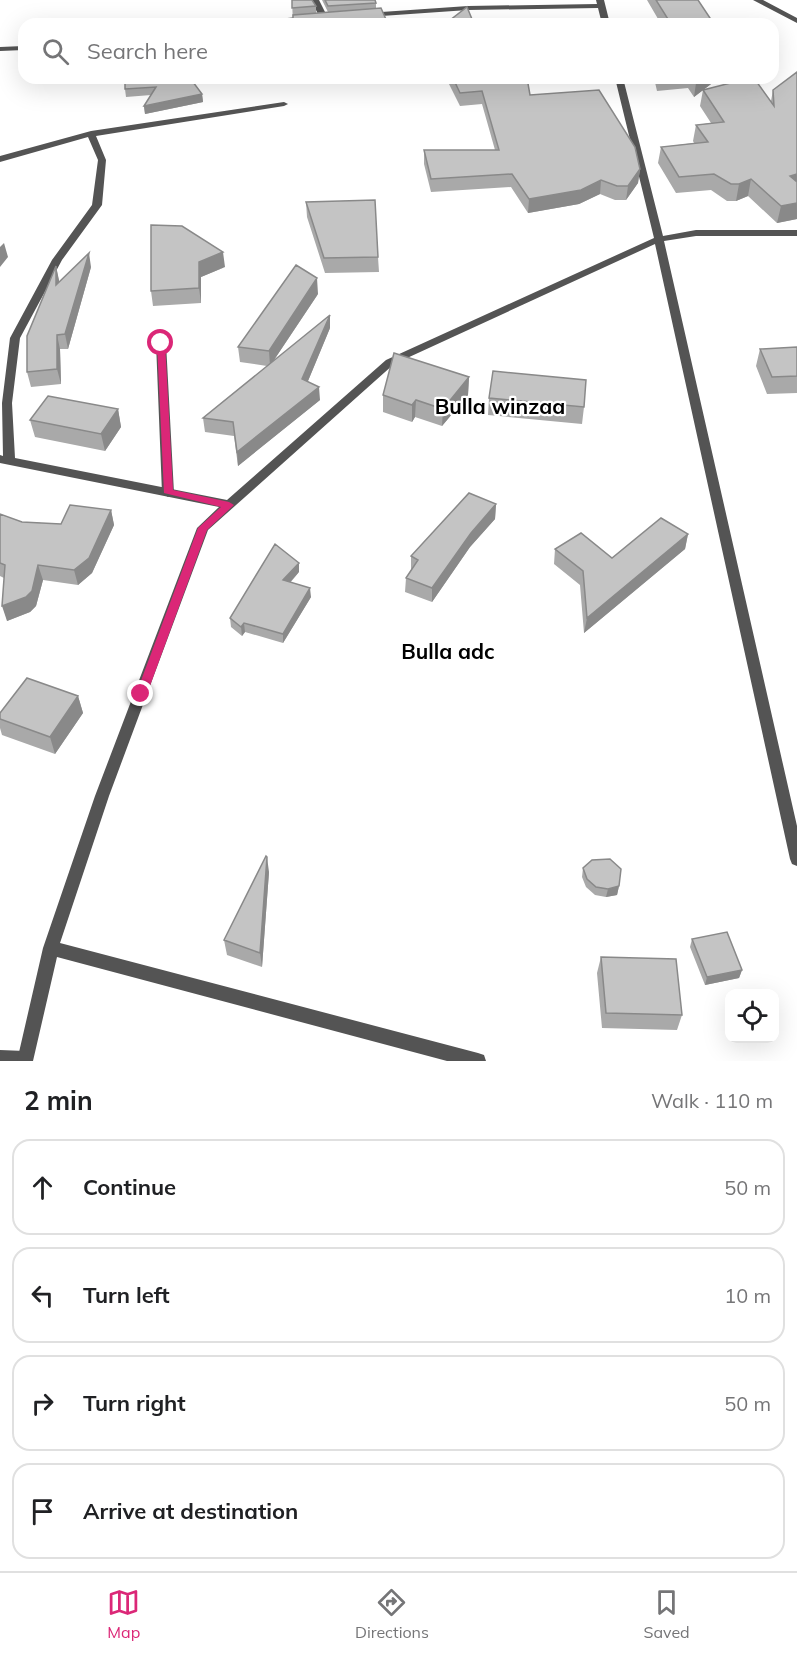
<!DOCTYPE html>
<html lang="en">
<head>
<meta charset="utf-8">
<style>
  body { margin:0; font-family:Mulish,sans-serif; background:#f6f6f6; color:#202124 }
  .controls { position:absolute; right:18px; bottom:18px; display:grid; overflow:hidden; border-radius:12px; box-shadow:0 6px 24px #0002 }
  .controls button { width:54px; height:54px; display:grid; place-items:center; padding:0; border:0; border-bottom:2px solid #e0e0e0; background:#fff; color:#202124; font:30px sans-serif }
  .stop { position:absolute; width:18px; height:18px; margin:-14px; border:4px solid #db2777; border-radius:50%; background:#fff }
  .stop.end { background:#db2777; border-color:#fff; box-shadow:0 2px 6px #0008 }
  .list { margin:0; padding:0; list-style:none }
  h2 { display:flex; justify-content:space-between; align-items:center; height:78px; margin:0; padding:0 24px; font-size:26px }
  h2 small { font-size:20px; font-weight:400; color:#757577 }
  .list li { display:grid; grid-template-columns:39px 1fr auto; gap:18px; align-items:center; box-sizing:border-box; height:96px; margin:0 12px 12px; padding:0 12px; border:2px solid #e0e0e0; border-radius:18px }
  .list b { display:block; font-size:22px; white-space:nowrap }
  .list em { font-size:20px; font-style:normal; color:#757577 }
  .icon { flex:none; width:33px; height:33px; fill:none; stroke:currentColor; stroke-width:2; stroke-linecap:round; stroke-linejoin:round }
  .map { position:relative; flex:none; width:797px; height:1061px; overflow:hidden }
  .search { position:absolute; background:#fff; box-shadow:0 6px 24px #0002; left:18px; right:18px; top:18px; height:66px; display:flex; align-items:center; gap:15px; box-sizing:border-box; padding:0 21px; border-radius:18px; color:#757577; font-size:22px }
  .sheet { height:510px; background:#fff }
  nav { display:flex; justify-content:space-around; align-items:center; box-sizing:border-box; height:84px; border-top:2px solid #e0e0e0; background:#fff; font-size:16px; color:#757577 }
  nav a { display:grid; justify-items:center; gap:3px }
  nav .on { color:#db2777 }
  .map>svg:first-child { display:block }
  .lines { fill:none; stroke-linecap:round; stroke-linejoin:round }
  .lane { fill:#545454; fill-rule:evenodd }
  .street { fill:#545454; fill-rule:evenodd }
  .wall { fill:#a9a9a9 }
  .shaded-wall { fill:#898989 }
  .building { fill:#c4c4c4; stroke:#898989; stroke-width:1.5 }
  .route { fill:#db2777 }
  .labels { text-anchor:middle; stroke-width:4.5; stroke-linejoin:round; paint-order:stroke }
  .quarter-label { font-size:21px; font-weight:bold; fill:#000; stroke:#fff }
</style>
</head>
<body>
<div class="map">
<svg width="797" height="1061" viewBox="0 0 797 1061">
  <rect width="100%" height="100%" fill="#fff"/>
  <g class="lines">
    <path class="lane" d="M161,340L166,343L174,493L168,497L162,493L156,343Z
      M0,1050L25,1051L31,1053L33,1059V1061H0Z"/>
    <path class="street" d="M311,0H319L327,16L326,18H320Z
      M596,0H604L610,24H602L598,8L468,10L367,17L363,15L367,13L468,6L597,4Z
      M753,0H763L797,18V23Z
      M308,16L312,18L311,20L269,24H242L246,22Z
      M24,46V50L0,51V47Z
      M615,78H623L663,236L696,230H797V236H696L664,241L797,826V866L792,864L790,859L655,244L394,364L208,530L109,796L60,943L478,1053L484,1055L486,1061H447L57,957L33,1061H17L43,948L95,796L197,528L219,507L0,463V455L3,456L2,403L10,338L52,260L92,205L98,160L88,137L0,162V156L91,131L284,102L288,104L284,106L96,136L106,160L102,205L62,260L20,338L12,403L15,458L227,500L386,360L654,238Z"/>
  </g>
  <path class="wall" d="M292,0L316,6V13L328,12L322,0H375L376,3V9L293,24Z
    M647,0H698L714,24H661Z
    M446,78H527L530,95L640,169L638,183L626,200H615L600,194L579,204L528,213L511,187L431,192L424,164V150H495L482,104L460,106Z
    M654,78H719L703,90L771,101L773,90L797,219L777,223L748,196L736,201H727L711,190L676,193L658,163L661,147L694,143L693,141L696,125L711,123L700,106L703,90L694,97L688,88L657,91Z
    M161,80L202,94L203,102L145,114L144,106L151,95L126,97L125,89Z
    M306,202L378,257L379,272L325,273L307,217Z
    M56,266L59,282L91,267L68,349H60L61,384L31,387L27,372Z
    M225,267L201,277V303L153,306L151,291Z
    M318,294L274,360L330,328L308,381L320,400L238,466L234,436L205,432L203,418L267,366L240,362L238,347Z
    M797,347V393L767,394L756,366L760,349Z
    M469,377L468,395L442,426L415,417L412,422L383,412V395Z
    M489,398L584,407L582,424L488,415Z
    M118,409L121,427L105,451L35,437L30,420Z
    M496,504L495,519L470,547L432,602L405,592L406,578L411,570V556Z
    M111,510L114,525L92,573L78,585L43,580L36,606L30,612L7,621L4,578L0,576V514L22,522L61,524Z
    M688,534L685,549L584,633L580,585L554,564L555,549L612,558Z
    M299,572L290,583L311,597L283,643L245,632L242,636L231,627L230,618Z
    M78,696L83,713L55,754L2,735L0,728V713Z
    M583,868L619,886L617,895L606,897L595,895L586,887L582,877Z
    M269,872L262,967L227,955L224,940Z
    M692,939L742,970L739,978L705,985L690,947Z
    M601,957L682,1015L677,1030L602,1028L597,973Z"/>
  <path class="shaded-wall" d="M703,78H719L694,97L696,83Z
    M202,94L203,102L145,114L144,106Z
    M640,169L638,183L626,200L628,186Z
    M797,174V189L790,176Z
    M751,179L748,196L736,201L739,184Z
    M601,180L600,194L579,204L528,213L529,199Z
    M797,203V219L777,223L781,206Z
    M4,243L8,257L0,267V247Z
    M223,252L225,267L201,277V303L199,288V262Z
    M89,253L91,267L68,349L65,334Z
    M56,266L59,280V299L56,285Z
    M317,278L318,294L270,366L269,351Z
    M330,315V328L303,393L302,379Z
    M57,335L60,349L61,384L57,369Z
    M469,377L468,395L442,426L443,409Z
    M319,387L320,400L238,466L237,452Z
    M416,400L415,417L412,422V405Z
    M118,409L121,427L105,451L101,434Z
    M496,504L495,519L470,547L432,602V588L471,533Z
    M111,510L114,525L92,573L78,585L74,570Z
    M688,534L685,549L584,633L587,618Z
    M299,563V572L283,590V580Z
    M38,565L43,580L36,606L30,612L7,621L2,606Z
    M310,588L311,597L283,643V634Z
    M244,623L245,632L242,636L241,627Z
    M78,696L83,713L55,754L50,737Z
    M267,857L269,872L262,967L260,953Z
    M619,886L617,895L606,897L608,889Z
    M742,970L739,978L705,985L707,977Z"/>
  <path class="building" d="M292,0H312L316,6L292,8Z
    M325,0H375L376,3L328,6Z
    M656,0H698L714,24H671Z
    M467,7L474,24H445Z
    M381,8L388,24H293V15Z
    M797,72V174L790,176L797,182V203L781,206L751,179L739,184H731L714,174L679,177L661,147L708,142L696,125L724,122L703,90L750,78H754L774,106L773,90Z
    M125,78H160L161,80L162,78H190L202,94L144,106L156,87L125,89Z
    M453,78H527L530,95L599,90L635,147L640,169L628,186H617L601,180L581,190L529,199L512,174L431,179L424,150H499L482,91L460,93Z
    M692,78H703L696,83Z
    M375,200L378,257L324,258L306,202Z
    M151,225L182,226L223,252L199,262V288L151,291Z
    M89,253L65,334L57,335V369L27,372V336L56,266V285Z
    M296,265L317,278L269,351L238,347Z
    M330,315L302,379L319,387L237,452L233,422L203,418Z
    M797,347V376L772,377L760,349Z
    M394,353L469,377L443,409L416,400L412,405L383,395Z
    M493,371L586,380L584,407L489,398Z
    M48,396L118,409L101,434L30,420Z
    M469,493L496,504L471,533L432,588L406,578L418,560L411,556Z
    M70,505L111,510L89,558L74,570L38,565L32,591L26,597L2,606L5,565L0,563V514L22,522L61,524Z
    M661,518L688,534L587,618L583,571L555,549L581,533L612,558Z
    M275,544L299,563L283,580L310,588L283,634L244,623L241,627L230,618Z
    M27,678L78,696L50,737L0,719V713Z
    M266,856L267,857L260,953L224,940Z
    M610,859L621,869L619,886L608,889L596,887L587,879L583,868L592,860Z
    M727,932L742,970L707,977L692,939Z
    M601,957L676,959L682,1015L606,1013Z"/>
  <path class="route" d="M161,340L165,343L173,490L229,502L234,505L207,530L147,694L141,699L136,694L198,528L221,507L164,493L157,343Z"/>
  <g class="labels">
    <g class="quarter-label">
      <text x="500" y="414">Bulla winzaa</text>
      <text x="448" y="659">Bulla adc</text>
    </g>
  </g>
</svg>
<div class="controls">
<button><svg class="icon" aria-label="locate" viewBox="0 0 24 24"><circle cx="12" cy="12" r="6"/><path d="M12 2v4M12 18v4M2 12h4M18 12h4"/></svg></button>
</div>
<div class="stop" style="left:161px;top:343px"></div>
<div class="stop end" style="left:141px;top:694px"></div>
<div class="search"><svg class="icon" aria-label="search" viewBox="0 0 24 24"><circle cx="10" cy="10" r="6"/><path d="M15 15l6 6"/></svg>Search here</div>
</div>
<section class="sheet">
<h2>2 min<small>Walk · 110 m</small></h2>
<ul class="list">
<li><svg class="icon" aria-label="ahead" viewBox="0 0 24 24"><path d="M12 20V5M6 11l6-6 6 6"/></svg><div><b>Continue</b></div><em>50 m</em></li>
<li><svg class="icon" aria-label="left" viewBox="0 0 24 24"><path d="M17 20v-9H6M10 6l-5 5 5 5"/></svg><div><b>Turn left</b></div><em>10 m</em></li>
<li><svg class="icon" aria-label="right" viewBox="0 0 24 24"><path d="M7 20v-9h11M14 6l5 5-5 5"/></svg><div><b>Turn right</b></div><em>50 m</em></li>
<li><svg class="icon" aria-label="arrive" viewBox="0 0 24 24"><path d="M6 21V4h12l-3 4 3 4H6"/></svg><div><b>Arrive at destination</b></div></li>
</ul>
</section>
<nav>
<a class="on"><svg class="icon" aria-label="map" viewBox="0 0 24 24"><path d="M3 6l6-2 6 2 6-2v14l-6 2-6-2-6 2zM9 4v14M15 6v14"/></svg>Map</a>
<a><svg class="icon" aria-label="directions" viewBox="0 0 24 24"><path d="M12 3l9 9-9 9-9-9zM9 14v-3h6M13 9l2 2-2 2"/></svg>Directions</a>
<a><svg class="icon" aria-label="saved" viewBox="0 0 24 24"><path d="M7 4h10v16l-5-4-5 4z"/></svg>Saved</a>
</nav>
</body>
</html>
